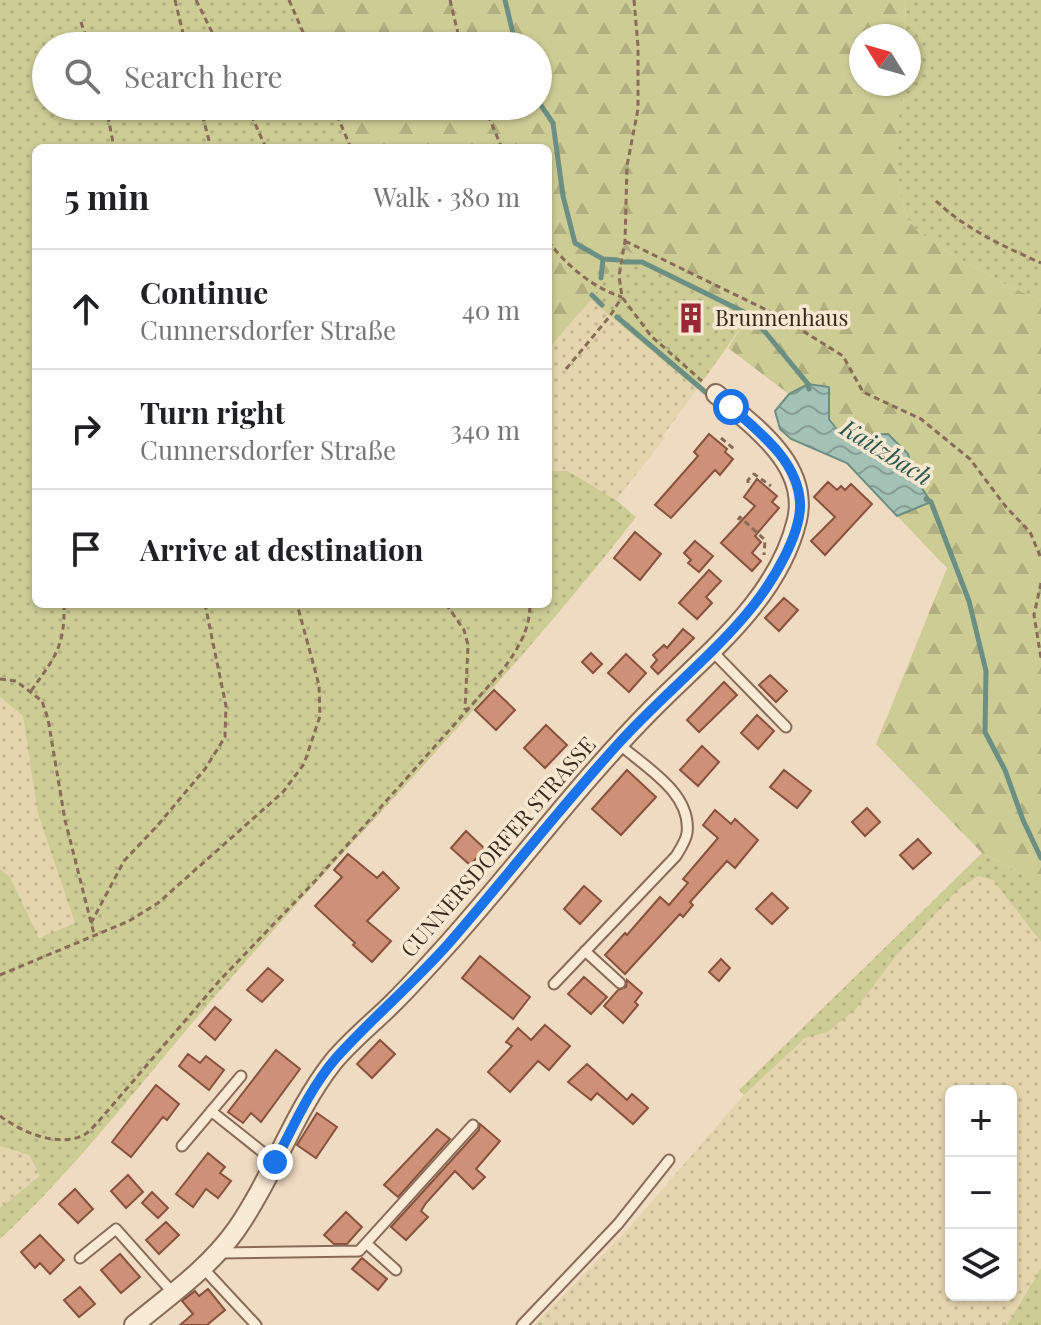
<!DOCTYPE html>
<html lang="en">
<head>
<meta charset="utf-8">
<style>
  body { margin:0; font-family:"Playfair Display",serif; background:#f2f2f2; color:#202124 }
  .controls { position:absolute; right:24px; bottom:24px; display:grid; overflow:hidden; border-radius:12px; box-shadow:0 2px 6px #0004 }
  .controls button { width:72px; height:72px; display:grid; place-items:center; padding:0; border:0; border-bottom:2px solid #e0e0e0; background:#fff; color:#202124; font:40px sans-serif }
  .compass { position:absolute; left:849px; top:24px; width:72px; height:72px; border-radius:50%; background:#fff; box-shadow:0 2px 6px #0004; rotate:307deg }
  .stop { position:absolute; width:24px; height:24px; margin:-18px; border:6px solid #1a73e8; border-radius:50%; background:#fff }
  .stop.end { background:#1a73e8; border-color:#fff; box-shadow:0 2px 8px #0008 }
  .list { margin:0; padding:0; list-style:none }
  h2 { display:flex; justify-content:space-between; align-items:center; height:104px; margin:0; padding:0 32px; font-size:34px }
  h2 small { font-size:26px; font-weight:400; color:#757577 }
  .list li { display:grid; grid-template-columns:52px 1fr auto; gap:24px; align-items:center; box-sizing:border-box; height:120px; padding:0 32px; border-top:2px solid #e0e0e0 }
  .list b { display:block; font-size:30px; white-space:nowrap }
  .list p { margin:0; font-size:26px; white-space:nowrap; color:#757577 }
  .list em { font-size:26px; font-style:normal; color:#757577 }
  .icon { flex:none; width:44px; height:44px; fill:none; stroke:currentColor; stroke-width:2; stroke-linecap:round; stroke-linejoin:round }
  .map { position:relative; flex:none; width:1041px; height:1325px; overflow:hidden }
  .search { position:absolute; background:#fff; box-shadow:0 2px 6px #0004; left:32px; top:32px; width:520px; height:88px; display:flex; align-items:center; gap:20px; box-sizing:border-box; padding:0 28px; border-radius:44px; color:#757577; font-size:30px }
  .panel { position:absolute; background:#fff; box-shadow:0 2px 6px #0004; left:32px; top:144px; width:520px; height:464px; border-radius:12px }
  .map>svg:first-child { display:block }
  .farmland { fill:url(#farmland-dots); fill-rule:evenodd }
  .grass { fill:url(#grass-dots) }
  .forest { fill:url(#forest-firs) }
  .water { fill:url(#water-waves); stroke:#6b8f82; stroke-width:2 }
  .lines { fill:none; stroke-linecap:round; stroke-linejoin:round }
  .stream { stroke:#6b8f82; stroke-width:5 }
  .building { fill:#ce9076; stroke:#88523e; stroke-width:2 }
  .lane-casing { stroke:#896c58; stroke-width:13 }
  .street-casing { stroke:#896c58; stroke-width:22 }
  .path { stroke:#896c58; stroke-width:3; stroke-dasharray:6 4; stroke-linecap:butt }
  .lane { stroke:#f9ead5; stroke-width:9 }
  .street { stroke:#f9ead5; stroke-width:18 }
  .route { stroke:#1a73e8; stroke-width:10 }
  .labels { text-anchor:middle; stroke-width:7; stroke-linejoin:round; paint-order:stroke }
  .poi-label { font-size:22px; fill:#38271d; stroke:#f6e7d1; text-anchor:start }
  .street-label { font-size:22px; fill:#38271d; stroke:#f6e7d1 }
  .water-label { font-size:24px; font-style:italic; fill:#2c5850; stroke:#f6e7d1 }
</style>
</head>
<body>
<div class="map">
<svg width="1041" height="1325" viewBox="0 0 1041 1325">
  <defs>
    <pattern id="farmland-dots" width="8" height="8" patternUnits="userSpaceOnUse" patternTransform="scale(2)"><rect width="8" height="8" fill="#e4d5ae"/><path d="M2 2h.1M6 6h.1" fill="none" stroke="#c4b795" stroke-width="1.8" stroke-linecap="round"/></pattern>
    <pattern id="grass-dots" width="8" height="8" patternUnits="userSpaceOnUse" patternTransform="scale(2)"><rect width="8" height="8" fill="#cdcc95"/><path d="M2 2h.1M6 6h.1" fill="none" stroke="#b1af80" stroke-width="1.8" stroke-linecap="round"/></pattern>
    <pattern id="forest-firs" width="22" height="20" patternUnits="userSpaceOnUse" patternTransform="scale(2)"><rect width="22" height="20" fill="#cdcc95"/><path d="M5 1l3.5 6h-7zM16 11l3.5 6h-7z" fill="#b1af80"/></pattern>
    <pattern id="water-waves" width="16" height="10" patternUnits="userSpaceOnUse" patternTransform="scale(2)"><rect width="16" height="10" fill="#a4c1b5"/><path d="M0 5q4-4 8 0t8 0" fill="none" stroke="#879d93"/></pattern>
  </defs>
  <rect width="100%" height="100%" fill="#efdbc1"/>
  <path class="farmland" d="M591,300L697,389L663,436L665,438L616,500L568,471H548V349Z
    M0,697L23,716L38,814L75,923L39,939L10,877L0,869Z
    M978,876L993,880L1041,942V1268L1006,1325H534L627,1230L744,1095L805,1038L828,1032L856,1009L896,956L958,890ZM951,1091H1011V1295H951Z
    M0,1146L29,1155L40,1176L0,1208Z"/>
  <path class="grass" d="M0,0H289L309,46H46V106H333L351,148H36V604H548V471H568L616,500L636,517C509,681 361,829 225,985C150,1070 83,1162 0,1239V1208L40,1176L29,1155L0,1146V869L10,877L39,938L75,923L38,814L23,716L0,697Z
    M906,0H1041V300C1017,292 915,239 907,217C891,174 898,129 902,84H909V36H904Z
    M624,249L747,319L697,389L591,300Z
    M982,853L1022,874L1041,893V942L993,880L978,876L958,890L896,956L856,1009L828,1032L805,1038L744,1095L739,1090Z
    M1041,1268V1325H1006L1011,1318Z"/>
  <path class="forest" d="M289,0H906L904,36H861V84H902C899,129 891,174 907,217C915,239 1017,292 1041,300V893L1022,874L982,853L876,744L947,568L897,516L931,502L913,475L908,454L887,434L842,436L808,384L789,394L728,348L747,319L624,249L591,300L548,349V148H351L333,106H538V46H309Z"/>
  <path class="water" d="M808,384L829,387V419L842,436L888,434L908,454L913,475L931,502L897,516L847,463L791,439L780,429L775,411L789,394Z"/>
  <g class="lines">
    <path class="stream" d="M505,0L516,46
      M538,101L553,123L563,196L575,243L603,259L618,260
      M625,262H642L752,316L808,384L809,389
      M601,278L603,259
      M592,295L602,305
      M617,317L710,396
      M926,499L931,502L969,601L986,671L985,732L1005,770L1023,820L1041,858"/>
  </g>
  <path class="building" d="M680 318a11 11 0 1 1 22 0a11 11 0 1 1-22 0Z
    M709,434L727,449L725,452L733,459L720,475L715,470L671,518L655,505L698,456L694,452Z
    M757,479L777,496L772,502L779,508L755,536L761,542L752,553L761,561L752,571L721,543L755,506L744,497Z
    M828,482L837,490L841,486L845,490L851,484L872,504L825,555L811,541L835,517L814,497Z
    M635,532L661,554L640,580L614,558Z
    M695,541L713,556L699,572L688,563L691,560L684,553Z
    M709,570L721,581L706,597L712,603L697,619L679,603Z
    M784,598L798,610L779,631L765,618Z
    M683,629L694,638L658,674L651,667L657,660L653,655L664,645L667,648Z
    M591,653L602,664L593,673L582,662Z
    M626,654L646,673L629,692L608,673Z
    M770,675L787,691L776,702L759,685Z
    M724,682L737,695L699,732L687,720Z
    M494,690L515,710L496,730L475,710Z
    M757,715L774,731L758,749L741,733Z
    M546,725L567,745L545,768L524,748Z
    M702,746L719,762L698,786L680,770Z
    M627,770L656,797L621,835L592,809Z
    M784,770L811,791L797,808L770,787Z
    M867,808L880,822L865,836L852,822Z
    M715,810L731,824L735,819L758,840L735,868L727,861L690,902L693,905L683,917L680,914L625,974L605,955L625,933L627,935L660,897L669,905L688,883L683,879L718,838L703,825Z
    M466,831L485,849L470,865L451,848Z
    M918,839L931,853L913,869L900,855Z
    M348,854L377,878L383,872L399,888L367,921L391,941L372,962L353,945L355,943L315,906L342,877L334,870Z
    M584,886L601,901L580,924L564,909Z
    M772,893L788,908L772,924L756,909Z
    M480,956L530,997L513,1019L462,978Z
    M721,959L730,968L719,981L709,972Z
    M268,968L283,980L262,1002L247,990Z
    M584,977L607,997L591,1014L568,994Z
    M627,980L642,993L635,1002L638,1005L623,1023L604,1006L618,990L626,987Z
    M215,1007L231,1020L215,1040L199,1026Z
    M545,1025L570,1046L549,1070L538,1061L510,1092L488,1072L512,1046L506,1042L518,1028L531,1040Z
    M380,1040L395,1054L372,1078L357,1064Z
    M276,1050L300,1069L261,1122L251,1113L243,1123L228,1112Z
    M188,1054L200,1063L206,1056L224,1070L209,1090L179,1066Z
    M587,1064L627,1100L632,1094L648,1108L633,1124L597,1093L591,1100L568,1082Z
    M156,1085L179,1104L167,1120L163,1117L131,1157L112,1142Z
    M317,1113L337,1127L316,1158L297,1145Z
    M480,1124L500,1141L476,1169L485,1177L473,1189L455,1171L426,1203L421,1211L428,1217L406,1240L391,1227L479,1130Z
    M437,1129L450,1139L398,1197L384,1185Z
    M208,1153L225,1167L220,1173L231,1181L218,1198L206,1189L193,1207L176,1194Z
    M128,1175L143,1192L126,1208L111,1191Z
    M75,1189L93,1209L78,1223L59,1204Z
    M152,1192L168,1208L158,1218L142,1203Z
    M346,1212L362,1227L347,1244H334L324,1235Z
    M166,1222L179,1235L159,1254L146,1240Z
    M40,1235L64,1260L50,1274L40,1263L35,1268L21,1252Z
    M120,1254L140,1277L121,1293L101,1270Z
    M362,1258L387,1279L378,1290L352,1269Z
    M80,1287L95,1304L79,1317L64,1300Z
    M208,1289L225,1310L207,1325H180L193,1314L182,1301L195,1291L199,1296Z"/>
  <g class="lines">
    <g class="lane-casing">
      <path id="lane" d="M712,651L786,727
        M585,951L620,983
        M554,984L676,856C680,849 686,841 687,833C692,793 645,767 619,744
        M211,1111L275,1162
        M182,1146L241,1076
        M366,1243L396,1270
        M218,1253L359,1251L473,1125
        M80,1258L116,1229L173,1293
        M203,1268L256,1325
        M522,1325L618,1224L669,1160"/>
    </g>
    <g class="street-casing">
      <path id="street" d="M134,1325C170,1295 208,1269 236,1230C273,1177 293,1113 333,1062C351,1040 374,1022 394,1002C412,984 430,964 448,944C517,867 578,784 651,710C706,654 778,600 797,520C810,464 752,425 716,394"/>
    </g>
    <path class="path" d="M175,0L186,46
      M196,0L219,46
      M289,0L309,46
      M450,0L461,46
      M634,0L638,46V109L627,166L625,241L619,276L622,297L651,336L702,381
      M81,22L89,46
      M106,106L114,148
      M200,106L211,148
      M247,106L266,148
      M333,106L351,148
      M484,106L502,148
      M936,201C967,230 1003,246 1041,263
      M548,241C566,265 593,288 622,297
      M625,241L779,316L843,356L863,392L921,419L970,459L1006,507L1030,532L1041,558
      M566,369L610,316L622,297
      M721,438L734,449
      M748,483V480L754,474L771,486
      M738,520L740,517L765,540L764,555
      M1041,583L1034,615L1041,658
      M446,604L464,630L468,645L465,710
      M0,679L16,681L42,701L48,719L65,820L94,934
      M31,691C55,657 65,647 64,604
      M91,923L124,861L157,826L205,769L225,737L226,706L205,604
      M0,975L129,921L158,903L283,792L304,764L320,716L319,685L297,604
      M0,1116C22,1132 57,1148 84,1135C89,1132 94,1126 98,1122L220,980L316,880L502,671C517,650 530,631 530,604"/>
    <use href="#lane" class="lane"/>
    <use href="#street" class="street"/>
  </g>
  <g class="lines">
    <path class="route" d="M275,1162C293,1127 310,1088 336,1058C372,1018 414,983 450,942C507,876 560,808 618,744C661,696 713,656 753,606C772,582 802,534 800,502C797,460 760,433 731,407"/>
  </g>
  <defs>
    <g id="building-bare" transform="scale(2.4)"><path d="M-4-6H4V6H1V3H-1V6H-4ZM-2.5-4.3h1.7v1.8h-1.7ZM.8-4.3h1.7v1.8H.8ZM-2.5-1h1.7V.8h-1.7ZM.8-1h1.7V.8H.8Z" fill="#992736" stroke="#f6e7d1" stroke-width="2.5" paint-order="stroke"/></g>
  </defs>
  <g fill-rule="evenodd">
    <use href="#building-bare" x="691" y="318"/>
  </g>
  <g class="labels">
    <g class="poi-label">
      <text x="715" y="326">Brunnenhaus</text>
    </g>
    <g class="street-label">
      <text transform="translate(498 847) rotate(-49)" y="8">CUNNERSDORFER STRASSE</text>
    </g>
    <g class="water-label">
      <text transform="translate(886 453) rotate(32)" y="8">Kaitzbach</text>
    </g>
  </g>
</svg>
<div class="controls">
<button>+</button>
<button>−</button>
<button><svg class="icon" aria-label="layers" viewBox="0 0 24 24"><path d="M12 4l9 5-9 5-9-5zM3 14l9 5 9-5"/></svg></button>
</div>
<svg class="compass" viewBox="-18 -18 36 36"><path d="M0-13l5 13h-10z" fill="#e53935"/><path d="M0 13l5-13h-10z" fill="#757577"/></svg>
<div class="stop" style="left:731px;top:407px"></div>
<div class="stop end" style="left:275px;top:1162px"></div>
<div class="search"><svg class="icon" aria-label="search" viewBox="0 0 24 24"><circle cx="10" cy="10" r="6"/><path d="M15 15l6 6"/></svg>Search here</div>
<section class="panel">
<h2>5 min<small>Walk · 380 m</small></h2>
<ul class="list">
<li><svg class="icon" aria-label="ahead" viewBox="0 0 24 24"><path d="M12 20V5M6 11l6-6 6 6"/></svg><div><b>Continue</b><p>Cunnersdorfer Straße</p></div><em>40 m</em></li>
<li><svg class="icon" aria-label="right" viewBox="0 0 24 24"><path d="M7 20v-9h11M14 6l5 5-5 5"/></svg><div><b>Turn right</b><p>Cunnersdorfer Straße</p></div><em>340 m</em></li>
<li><svg class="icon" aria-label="arrive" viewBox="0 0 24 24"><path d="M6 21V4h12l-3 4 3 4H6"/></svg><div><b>Arrive at destination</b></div></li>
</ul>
</section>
</div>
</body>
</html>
